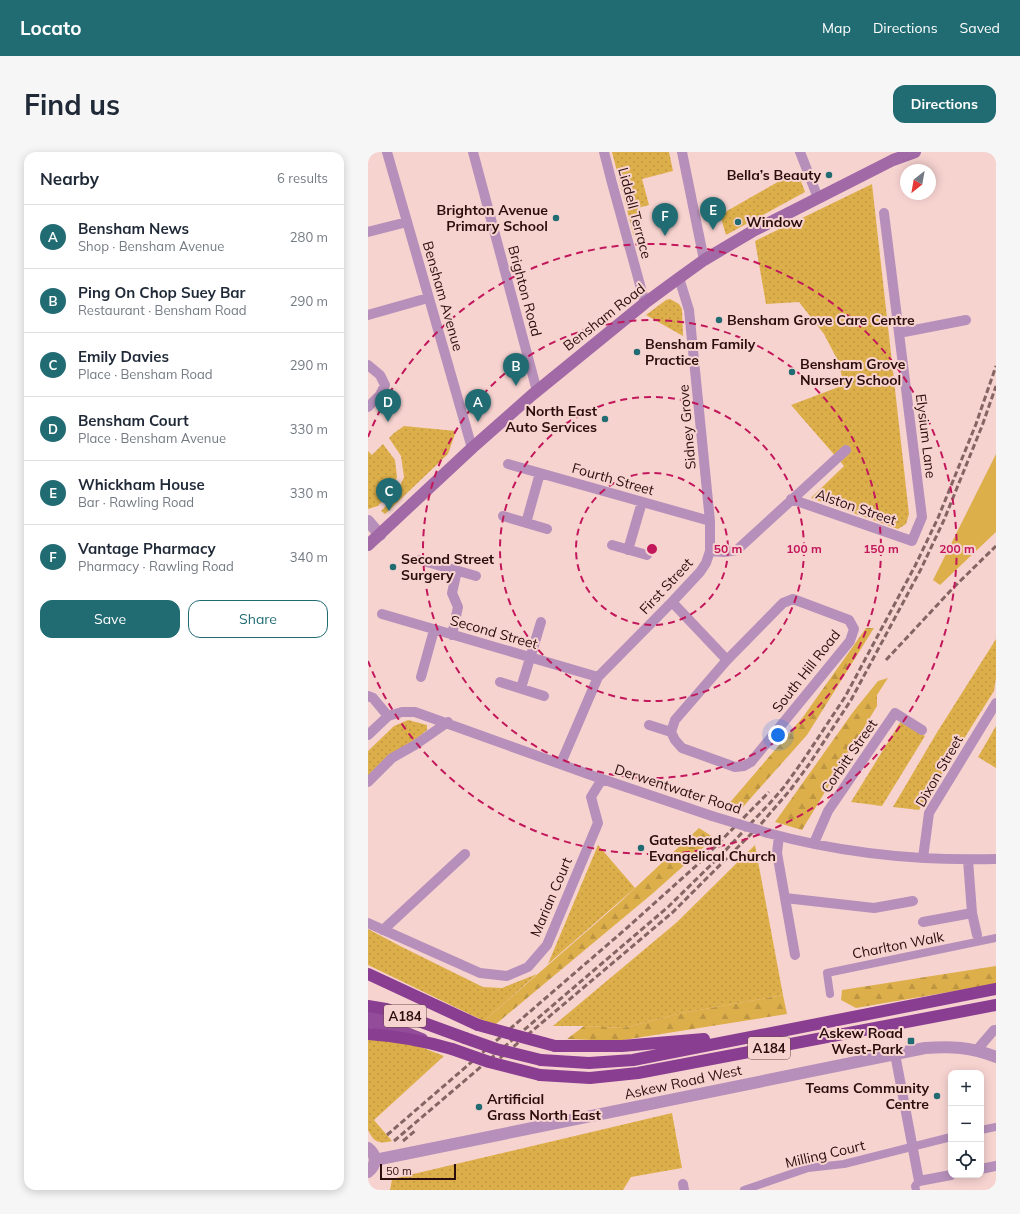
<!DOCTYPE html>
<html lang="en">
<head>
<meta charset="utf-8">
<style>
  body { margin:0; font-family:Mulish,sans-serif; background:#f6f6f7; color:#1f2937 }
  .controls { position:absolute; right:12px; bottom:12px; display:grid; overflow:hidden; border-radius:8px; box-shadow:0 2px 10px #0003 }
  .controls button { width:36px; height:36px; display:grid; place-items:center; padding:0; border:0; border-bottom:1px solid #e0e1e3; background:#fff; color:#1f2937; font:20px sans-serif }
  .compass { position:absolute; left:532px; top:12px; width:36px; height:36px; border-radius:50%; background:#fff; box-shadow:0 2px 10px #0003; rotate:211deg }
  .scale { position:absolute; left:12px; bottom:10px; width:76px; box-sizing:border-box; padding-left:4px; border:2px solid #2b0d0c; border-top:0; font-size:11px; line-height:14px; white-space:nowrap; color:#2b0d0c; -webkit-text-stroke:3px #f7d3d0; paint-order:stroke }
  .you { position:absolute; left:410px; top:583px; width:14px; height:14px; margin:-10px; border:3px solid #fff; border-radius:50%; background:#1a73e8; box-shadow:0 0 0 6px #1a73e833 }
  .badge { display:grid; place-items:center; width:26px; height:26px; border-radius:50%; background:#216c73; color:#fff; font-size:13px; font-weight:700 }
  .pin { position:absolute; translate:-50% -33px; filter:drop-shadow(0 1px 2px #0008) }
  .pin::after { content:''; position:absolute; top:21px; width:14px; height:12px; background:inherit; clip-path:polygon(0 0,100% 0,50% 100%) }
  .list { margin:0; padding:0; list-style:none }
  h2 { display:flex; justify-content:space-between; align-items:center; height:52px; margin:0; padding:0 16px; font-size:17px }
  h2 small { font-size:13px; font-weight:400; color:#747a83 }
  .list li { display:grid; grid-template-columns:26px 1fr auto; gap:12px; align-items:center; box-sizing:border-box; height:64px; padding:0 16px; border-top:1px solid #e0e1e3 }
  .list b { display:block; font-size:15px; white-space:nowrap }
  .list p { margin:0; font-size:13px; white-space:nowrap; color:#747a83 }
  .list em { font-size:13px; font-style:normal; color:#747a83 }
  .actions { display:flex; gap:8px; padding:12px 16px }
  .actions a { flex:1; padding:9px 0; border:1px solid #216c73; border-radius:12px; text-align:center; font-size:14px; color:#216c73 }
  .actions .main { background:#216c73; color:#fff }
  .icon { flex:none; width:22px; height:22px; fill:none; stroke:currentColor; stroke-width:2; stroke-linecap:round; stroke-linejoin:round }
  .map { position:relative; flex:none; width:628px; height:1038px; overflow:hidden; border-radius:12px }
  header { display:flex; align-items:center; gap:24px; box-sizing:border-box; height:56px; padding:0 20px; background:#216c73; color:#fff }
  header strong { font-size:19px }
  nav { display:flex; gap:22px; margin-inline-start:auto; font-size:14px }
  .intro { display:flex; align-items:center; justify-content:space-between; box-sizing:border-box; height:96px; padding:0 24px }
  h1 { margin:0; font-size:28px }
  .button { padding:10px 18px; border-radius:12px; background:#216c73; color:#fff; font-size:14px; font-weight:700 }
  main { display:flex; gap:24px; padding:0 24px }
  aside { flex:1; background:#fff; border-radius:12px; box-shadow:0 2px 10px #0003 }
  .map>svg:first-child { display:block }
  .grass { fill:url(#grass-dots) }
  .forest { fill:url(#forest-firs) }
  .garden { fill:#ddaf4a }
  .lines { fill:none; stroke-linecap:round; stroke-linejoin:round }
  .pedestrian { stroke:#b690ba; stroke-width:8 }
  .minor { stroke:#b690ba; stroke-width:10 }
  .tertiary { stroke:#b690ba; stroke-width:12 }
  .secondary { stroke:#a269a7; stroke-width:12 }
  .primary { stroke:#924c99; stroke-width:12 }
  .trunk { stroke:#8a3e92; stroke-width:12 }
  .rail { stroke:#856563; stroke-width:3; stroke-dasharray:6 3; stroke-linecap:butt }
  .minor-bridge { stroke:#b690ba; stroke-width:10 }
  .trunk-bridge { stroke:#8a3e92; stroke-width:12 }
  .ring { fill:none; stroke:#c2185b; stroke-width:2; stroke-dasharray:7 5 }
  .poi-dot { fill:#216c73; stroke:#f7d3d0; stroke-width:1.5 }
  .labels { text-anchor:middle; stroke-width:4; stroke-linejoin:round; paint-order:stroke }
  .shield { fill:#f7d3d0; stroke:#684847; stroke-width:1 }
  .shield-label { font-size:13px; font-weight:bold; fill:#2b0d0c }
  .poi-label { font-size:14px; font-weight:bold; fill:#2b0d0c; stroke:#f7d3d0; text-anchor:start }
  .street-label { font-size:14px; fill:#2b0d0c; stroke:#f7d3d0 }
  .centre { fill:#c2185b; stroke:#f7d3d0; stroke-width:2 }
  .ring-label { font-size:12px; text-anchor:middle; font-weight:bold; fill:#c2185b; stroke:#f7d3d0; stroke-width:4; stroke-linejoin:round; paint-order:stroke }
</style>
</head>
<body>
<header>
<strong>Locato</strong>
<nav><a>Map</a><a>Directions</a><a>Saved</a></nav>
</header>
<div class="intro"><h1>Find us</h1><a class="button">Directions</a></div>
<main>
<aside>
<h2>Nearby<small>6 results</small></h2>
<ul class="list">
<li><span class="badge">A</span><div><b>Bensham News</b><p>Shop · Bensham Avenue</p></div><em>280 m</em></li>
<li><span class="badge">B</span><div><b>Ping On Chop Suey Bar</b><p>Restaurant · Bensham Road</p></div><em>290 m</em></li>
<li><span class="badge">C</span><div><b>Emily Davies</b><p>Place · Bensham Road</p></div><em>290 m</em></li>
<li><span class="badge">D</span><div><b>Bensham Court</b><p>Place · Bensham Avenue</p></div><em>330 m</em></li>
<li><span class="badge">E</span><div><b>Whickham House</b><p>Bar · Rawling Road</p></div><em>330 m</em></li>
<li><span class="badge">F</span><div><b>Vantage Pharmacy</b><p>Pharmacy · Rawling Road</p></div><em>340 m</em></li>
</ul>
<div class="actions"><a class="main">Save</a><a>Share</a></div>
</aside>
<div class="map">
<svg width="628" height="1038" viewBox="0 0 628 1038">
  <defs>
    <pattern id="grass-dots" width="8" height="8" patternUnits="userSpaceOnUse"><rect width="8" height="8" fill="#ddaf4a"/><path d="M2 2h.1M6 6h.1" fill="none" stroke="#be9540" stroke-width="1.8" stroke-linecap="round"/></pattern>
    <pattern id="forest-firs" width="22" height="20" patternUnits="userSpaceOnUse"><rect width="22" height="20" fill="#ddaf4a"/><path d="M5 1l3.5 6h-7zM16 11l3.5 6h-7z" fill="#be9540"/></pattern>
  </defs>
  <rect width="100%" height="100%" fill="#f7d3d0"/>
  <path class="grass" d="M244,0H301L305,19L274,27L281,53L270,56L276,83L266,85Z
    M429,19L437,40L358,83L352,63Z
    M504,32L541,362L538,372L530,377L443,346L476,314L423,253L476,233L470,209L456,182L431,150L398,152L387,89Z
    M302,147L311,152L314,157L315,184L278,163L298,148Z
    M36,274L88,279L80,302L17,362L13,359L27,345L36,325L33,304L21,286L26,281Z
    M15,292L27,308L29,325L23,339L10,354L0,357V299L4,303Z
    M628,487V526L626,539L551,658L525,655L568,582Z
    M40,568L59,573V578L0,625V599L26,574Z
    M533,569L557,584L514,654L483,650Z
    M628,574V616L610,605Z
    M230,693L267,736L180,812Z
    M387,693L415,843L314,861L255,876L216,874H185L308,771Z
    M0,777L34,795L115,835L134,836L169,822L116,869L0,813Z
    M0,886L48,893L76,904L6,968L24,989C12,992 6,991 0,978Z
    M304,961L314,1016L263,1025L255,1038H22L24,1027Z"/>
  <path class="forest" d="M498,476H506L439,583L374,656L359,654L435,565Z
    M520,526L509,543V554L434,678L407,670L485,560L510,529Z
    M331,676L345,685L330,701L284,742L128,872L116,869L250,752Z
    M628,814V832L488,856L473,848L474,838Z
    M415,843L419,862L249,889L199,887L216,874L255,876L314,861Z"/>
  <path class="garden" d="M628,302V380L572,433L565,428Z"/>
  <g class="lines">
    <path class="pedestrian" d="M462,842L459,821L628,786
      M613,978L628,975
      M376,1038L440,1016L476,1012L583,985
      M548,1038L547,1034L551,1029"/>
    <path class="minor" d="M19,0L104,296
      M105,0L169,239
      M236,0L244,31L277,151
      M314,0L336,108
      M432,0L450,46
      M0,80L39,70
      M311,126L321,158L342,369V399
      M0,163L60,146
      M531,181L598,168
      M0,213L12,223L17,233L12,243L0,255
      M140,312L342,369
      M423,347L544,389L554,365L516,61
      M135,364L179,377
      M158,371L172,321
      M244,393L279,403
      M260,398L274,350
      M52,408L108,424
      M425,447L481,468L486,477L482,489L383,610L376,614L367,615L314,596L307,588L303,580L307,568L359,508L415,451Z
      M304,450L359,508
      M14,462L230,525
      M84,483L90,455L84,441L89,419
      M53,525L66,478
      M132,530L176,544
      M153,536L173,470
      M0,544L5,546L20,564L34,560H47L234,627L344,664
      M281,573L303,580
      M0,583L20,564
      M193,611L230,525L304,450L332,420L338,411L342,399L356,400L369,398L478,298
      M0,630L24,606L47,593L80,570
      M400,681C473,701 553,709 628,707
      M411,684L409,701L427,803
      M446,691L460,659L527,561L554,578
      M555,706L561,661L628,551
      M600,708L604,761L609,783
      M417,746L506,756L545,749
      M555,770L604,761
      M0,771L112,821L139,824L160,815L179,793L230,671L223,645L234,627
      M15,778L97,702
      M608,899L626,878H628
      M527,902L551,1029L583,1023
      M613,1017L628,1014
      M315,1032L316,1038"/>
    <path class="tertiary" d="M0,369L12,383
      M0,996C9,1003 9,1013 0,1020
      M7,1008L557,896C583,894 603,895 628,905"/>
    <path class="secondary" d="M0,393L104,296L164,243L277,151L311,126L336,108L385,79L525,8L547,0"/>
    <path class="primary" d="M0,860L32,867
      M0,870L21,874L54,887"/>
    <path class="trunk" d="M0,822L110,873
      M0,854L18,857L97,886
      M0,882C28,884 57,889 84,897
      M187,894H254L336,887
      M173,908L221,911L265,908L628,837
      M172,923L222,926L270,921L628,853"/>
    <path class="rail" d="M518,508L586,435L628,394
      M125,912L305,760L392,673L423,637L442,611L483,548L553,417L576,368L614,274L628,234
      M19,983L260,775L330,712L401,640
      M26,989L300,755L354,702L402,651L416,635L436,607L477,545L547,414L570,366L608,272L628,214
      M35,989L48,978"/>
    <path class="minor-bridge" d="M344,664L400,681"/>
    <path class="trunk-bridge" d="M110,873L187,894
      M97,886L128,897L173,908
      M84,897L121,910L172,923"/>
  </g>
  <g class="ring">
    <circle cx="284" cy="397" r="76"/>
    <circle cx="284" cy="397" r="152"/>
    <circle cx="284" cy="397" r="229"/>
    <path d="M0 285A305 305 0 1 1 0 509"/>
  </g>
  <g class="poi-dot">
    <circle cx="461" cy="23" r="4"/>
    <circle cx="188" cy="66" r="4"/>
    <circle cx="370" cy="70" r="4"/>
    <circle cx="351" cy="168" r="4"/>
    <circle cx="269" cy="200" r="4"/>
    <circle cx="424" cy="220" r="4"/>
    <circle cx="237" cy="267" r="4"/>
    <circle cx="25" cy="415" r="4"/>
    <circle cx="273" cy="696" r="4"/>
    <rect x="539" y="885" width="8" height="8" rx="2"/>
    <circle cx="569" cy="944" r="4"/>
    <circle cx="111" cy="955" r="4"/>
  </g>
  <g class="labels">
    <g class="shield">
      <rect x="16" y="853" width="42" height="22" rx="3"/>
      <rect x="380" y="885" width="42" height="22" rx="3"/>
    </g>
    <g class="shield-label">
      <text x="37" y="869">A184</text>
      <text x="401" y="901">A184</text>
    </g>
    <g class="poi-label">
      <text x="453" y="28" text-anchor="end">Bella’s Beauty</text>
      <text x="180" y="63" text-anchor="end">Brighton Avenue<tspan x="180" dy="16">Primary School</tspan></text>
      <text x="378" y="75">Window</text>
      <text x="359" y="173">Bensham Grove Care Centre</text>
      <text x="277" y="197">Bensham Family<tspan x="277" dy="16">Practice</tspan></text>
      <text x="432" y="217">Bensham Grove<tspan x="432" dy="16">Nursery School</tspan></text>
      <text x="229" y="264" text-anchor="end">North East<tspan x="229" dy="16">Auto Services</tspan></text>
      <text x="33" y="412">Second Street<tspan x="33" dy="16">Surgery</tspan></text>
      <text x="281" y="693">Gateshead<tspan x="281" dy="16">Evangelical Church</tspan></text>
      <text x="535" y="886" text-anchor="end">Askew Road<tspan x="535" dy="16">West-Park</tspan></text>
      <text x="561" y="941" text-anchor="end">Teams Community<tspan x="561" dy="16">Centre</tspan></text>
      <text x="119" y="952">Artificial<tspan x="119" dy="16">Grass North East</tspan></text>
    </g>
    <g class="street-label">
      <text transform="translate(267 61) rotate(75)" y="5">Liddell Terrace</text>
      <text transform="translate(157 139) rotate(75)" y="5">Brighton Road</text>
      <text transform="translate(75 144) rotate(74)" y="5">Bensham Avenue</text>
      <text transform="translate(236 165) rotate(-38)" y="5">Bensham Road</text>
      <text transform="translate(319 275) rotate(-95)" y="5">Sidney Grove</text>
      <text transform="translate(558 284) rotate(83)" y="5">Elysium Lane</text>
      <text transform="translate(245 327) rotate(16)" y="5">Fourth Street</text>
      <text transform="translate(488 355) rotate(19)" y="5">Alston Street</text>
      <text transform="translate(298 434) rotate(-47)" y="5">First Street</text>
      <text transform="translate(126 480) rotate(16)" y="5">Second Street</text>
      <text transform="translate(438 519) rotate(-52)" y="5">South Hill Road</text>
      <text transform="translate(481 604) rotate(-55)" y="5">Corbitt Street</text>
      <text transform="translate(571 619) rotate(-60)" y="5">Dixon Street</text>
      <text transform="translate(310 637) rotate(18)" y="5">Derwentwater Road</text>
      <text transform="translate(183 745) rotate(-67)" y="5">Marian Court</text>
      <text transform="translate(530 793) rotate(-11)" y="5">Charlton Walk</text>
      <text transform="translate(315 930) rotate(-12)" y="5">Askew Road West</text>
      <text transform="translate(457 1002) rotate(-13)" y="5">Milling Court</text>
    </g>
  </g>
  <circle cx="284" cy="397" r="6" class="centre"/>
  <g class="ring-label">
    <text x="360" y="401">50 m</text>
    <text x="436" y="401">100 m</text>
    <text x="513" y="401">150 m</text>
    <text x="589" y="401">200 m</text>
  </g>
</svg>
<div class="controls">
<button>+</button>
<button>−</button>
<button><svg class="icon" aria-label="locate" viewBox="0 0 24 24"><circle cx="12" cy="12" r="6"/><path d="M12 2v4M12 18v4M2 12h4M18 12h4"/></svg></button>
</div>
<svg class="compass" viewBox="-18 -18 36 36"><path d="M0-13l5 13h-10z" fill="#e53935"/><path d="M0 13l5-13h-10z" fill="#747a83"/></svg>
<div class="scale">50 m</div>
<div class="you"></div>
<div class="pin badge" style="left:110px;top:270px">A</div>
<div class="pin badge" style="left:148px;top:234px">B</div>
<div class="pin badge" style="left:21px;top:359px">C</div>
<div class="pin badge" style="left:20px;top:270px">D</div>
<div class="pin badge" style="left:345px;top:78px">E</div>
<div class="pin badge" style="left:297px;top:84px">F</div>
</div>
</main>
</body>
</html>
